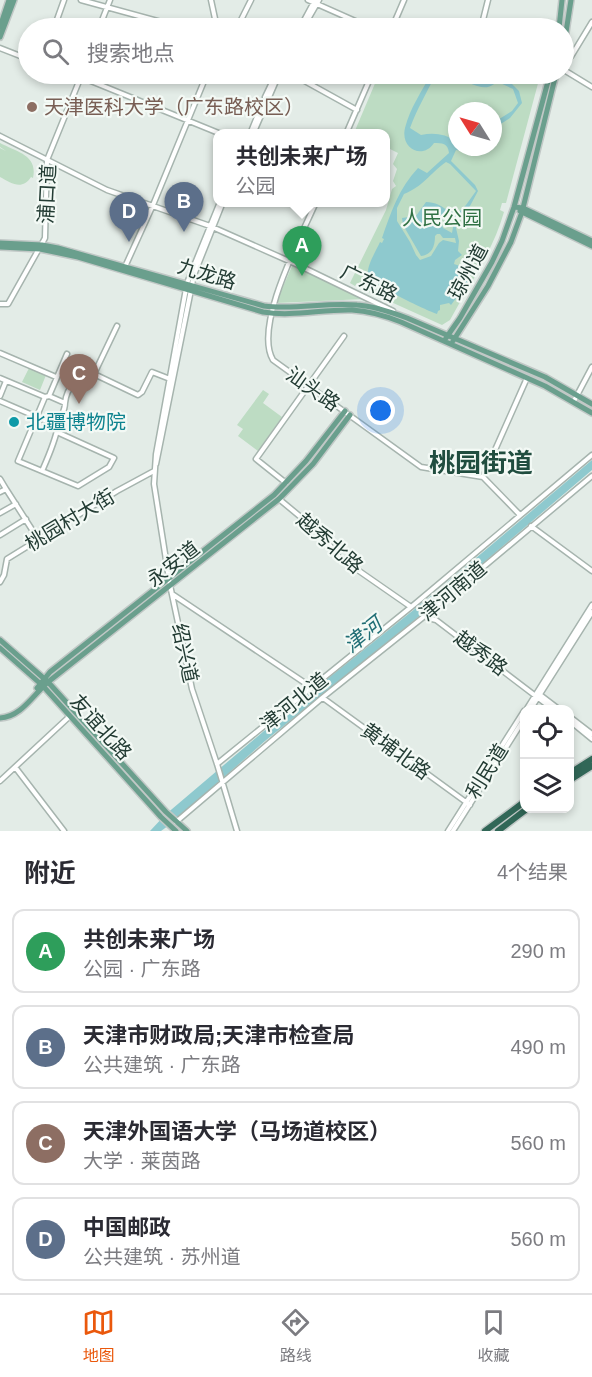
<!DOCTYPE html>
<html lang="zh">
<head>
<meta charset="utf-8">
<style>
  body { margin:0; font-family:Helvetica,"Noto Sans SC",sans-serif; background:#f7f7f7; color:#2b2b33 }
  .controls { position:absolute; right:18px; bottom:18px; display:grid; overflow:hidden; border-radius:12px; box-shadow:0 3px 9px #0003 }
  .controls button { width:54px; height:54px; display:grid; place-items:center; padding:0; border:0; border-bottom:2px solid #e1e1e2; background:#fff; color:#2b2b33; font:30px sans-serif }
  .compass { position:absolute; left:448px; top:102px; width:54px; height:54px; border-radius:50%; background:#fff; box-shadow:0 3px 9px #0003; rotate:307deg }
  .you { position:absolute; left:381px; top:411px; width:21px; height:21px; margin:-15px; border:4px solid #fff; border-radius:50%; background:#1a73e8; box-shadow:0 0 0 9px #1a73e833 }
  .badge { display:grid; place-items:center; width:39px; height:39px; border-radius:50%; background:#ea580c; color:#fff; font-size:20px; font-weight:700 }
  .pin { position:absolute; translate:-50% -50px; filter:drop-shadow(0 2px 3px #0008) }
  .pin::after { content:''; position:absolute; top:32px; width:21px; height:18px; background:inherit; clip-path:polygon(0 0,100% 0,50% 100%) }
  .popup { position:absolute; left:213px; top:129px; width:177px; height:78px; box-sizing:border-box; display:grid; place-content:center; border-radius:12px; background:#fff; filter:drop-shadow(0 2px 4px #0005); font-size:20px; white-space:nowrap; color:#7c7c81 }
  .popup b { font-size:22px; color:#2b2b33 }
  .popup::after { content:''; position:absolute; left:50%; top:100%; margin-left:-12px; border:12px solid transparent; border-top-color:#fff }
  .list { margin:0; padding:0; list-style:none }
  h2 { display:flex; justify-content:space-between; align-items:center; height:78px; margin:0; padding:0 24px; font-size:26px }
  h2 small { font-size:20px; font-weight:400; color:#7c7c81 }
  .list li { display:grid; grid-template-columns:39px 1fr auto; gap:18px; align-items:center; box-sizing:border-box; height:84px; margin:0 12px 12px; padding:0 12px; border:2px solid #e1e1e2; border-radius:12px }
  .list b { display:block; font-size:22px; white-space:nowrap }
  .list p { margin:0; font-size:20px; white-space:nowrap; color:#7c7c81 }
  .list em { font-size:20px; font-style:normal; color:#7c7c81 }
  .icon { flex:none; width:33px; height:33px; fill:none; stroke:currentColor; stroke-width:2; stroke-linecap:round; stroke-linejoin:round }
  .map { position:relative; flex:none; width:592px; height:831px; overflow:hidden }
  .search { position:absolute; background:#fff; box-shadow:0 3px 9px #0003; left:18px; right:18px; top:18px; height:66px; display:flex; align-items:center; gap:15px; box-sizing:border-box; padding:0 21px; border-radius:33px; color:#7c7c81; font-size:22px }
  .sheet { height:462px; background:#fff }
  nav { display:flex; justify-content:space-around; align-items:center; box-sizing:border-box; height:84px; border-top:2px solid #e1e1e2; background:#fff; font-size:16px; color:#7c7c81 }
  nav a { display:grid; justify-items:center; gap:3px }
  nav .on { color:#ea580c }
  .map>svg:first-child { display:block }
  .green { fill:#bddcc3; fill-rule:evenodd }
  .water { fill:#8ec9ce; fill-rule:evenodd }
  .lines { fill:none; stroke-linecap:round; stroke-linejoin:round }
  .minor-casing { stroke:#a6b4ae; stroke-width:7 }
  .major-casing { stroke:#c1c8c6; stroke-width:8 }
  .highway-casing { stroke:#c1c8c6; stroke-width:9 }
  .minor { stroke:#fff; stroke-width:4 }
  .major { stroke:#6a9f8d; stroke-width:5 }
  .highway { stroke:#316757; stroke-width:6 }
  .education-dot { fill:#8d6e63; stroke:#f3f9f5; stroke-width:2 }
  .culture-dot { fill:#0f9aa8; stroke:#f3f9f5; stroke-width:2 }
  .labels { text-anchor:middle; stroke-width:4.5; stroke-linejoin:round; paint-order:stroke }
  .education-label { font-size:20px; fill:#785e54; stroke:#f3f9f5; text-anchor:start }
  .street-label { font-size:20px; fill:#233c34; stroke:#f3f9f5 }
  .park-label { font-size:20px; fill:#307144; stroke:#f3f9f5 }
  .culture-label { font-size:20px; fill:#0d838f; stroke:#f3f9f5; text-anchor:start }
  .water-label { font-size:21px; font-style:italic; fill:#206e75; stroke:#f3f9f5 }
  .district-label { font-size:26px; font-weight:bold; fill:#204d3f; stroke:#f3f9f5 }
</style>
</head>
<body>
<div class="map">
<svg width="592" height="831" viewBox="0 0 592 831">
  <rect width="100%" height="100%" fill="#e3ece7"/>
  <path class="green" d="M379,74H539L540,76L506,203H502L500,210L504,212C493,251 469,285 450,320L442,325L360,288L361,285L357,283L355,286L350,283L386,210L392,189L396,186L393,181L397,169L393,164L398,153L386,147V134L354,133ZM457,111H493V147H457Z
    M0,143C17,152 38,155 33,178L31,177C22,191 11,183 0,177V148L6,151L0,147Z
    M292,266L338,285L365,299L276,303Z
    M29,368L46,375L40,390L22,382Z
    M263,390L269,394L263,403L282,417L258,451L238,436L243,429L237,425Z"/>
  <path class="water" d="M431,74H436C427,92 417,109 410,128L421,135C434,132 445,134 457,141V147H467L461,151L456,150L451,161L475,185L478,191L470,206L458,218L456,228L459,241L458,251L462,255L455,260L454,264L460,266L467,259L473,267L472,274L465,275V279L468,282L451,305L449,303L440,305V310L438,311L437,314C426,310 369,284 368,274C367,265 376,251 380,242L382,243L384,239L382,238C391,212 399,188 418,168L427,173L449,153C448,143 442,143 434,143C423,160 400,149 405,128C410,108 422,91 431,74ZM446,162L450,164L476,191L466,205L457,214L450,211V213L455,216L452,233L443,228L441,223L444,215L448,212C444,206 434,202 426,202L416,216L402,218L403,225L421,256C432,255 435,246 435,236L437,234H440L443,238H455L456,243L443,240L439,243L431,256L420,260L416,255L410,242L397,221V208L404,194C424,186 429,174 446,162Z
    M455,74L485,83L499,79L512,84L519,91L522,103L510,118L493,129V123L512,111L518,103L513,89L498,82C495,83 492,86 488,87C479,89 461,80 455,74Z
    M592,460V470L448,593L265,741L172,823L161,831H150L165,815L291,708L431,596Z"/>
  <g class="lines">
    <g class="minor-casing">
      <path id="minor" d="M81,0L183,28
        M211,0L217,28
        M308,0L371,28
        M54,28L64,0
        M99,28L110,0
        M237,28L251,0
        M300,28L315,0
        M303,28L319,0
        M392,28L404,0
        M481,28L488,0
        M0,48L28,59
        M564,65L572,55L592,22
        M564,70L592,87
        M63,74L79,81
        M292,74L357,110
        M81,77L221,134
        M265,97L276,74
        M250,134L259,112
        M253,134L279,74
        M346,134L372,74
        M0,136L107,190L210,226L298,265L393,311
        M220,202L187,283L156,454L154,484L170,585L192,689L217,764L237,831
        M316,202C301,237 253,326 273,360L421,467L483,477L520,515
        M124,269L153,205L207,74
        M0,304H8L45,238L47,160L82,74
        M0,353L56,377
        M94,374L117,326
        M0,378L45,397L49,396L65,403C67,385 77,379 94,374L138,395L142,392L152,372L170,379
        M0,396L6,381
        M49,396L67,354
        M45,397L18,461L78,486L109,467L114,458L59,433
        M0,401L58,426
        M574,401L592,367
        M156,464L194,275L223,202
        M42,471C49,455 55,442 58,426C59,417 65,413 65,403
        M483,477L527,378
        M0,479L6,489L0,492
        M286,483L256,459L344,336
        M6,489L38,539
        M279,499L320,533L339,557L411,607
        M0,513L16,504
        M531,526L592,571
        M0,535L26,519
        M0,582L4,575L7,559L117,491L154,471
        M172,594L311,687
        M424,612L428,618L436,620L554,710
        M539,694L560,710
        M323,698L470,805
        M526,710L592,605
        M530,710L592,612
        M570,717L592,734
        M570,721L592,739
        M217,764L416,603L592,455
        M15,767L64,831
        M0,781L70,716
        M176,822L322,698L426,615L592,476
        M448,831L524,711
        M453,831L524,719"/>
    </g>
    <g class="major-casing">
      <path id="major" d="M0,27L9,0
        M559,28L562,0
        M0,37L14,0
        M564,45L571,0
        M514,207L523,208L592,241
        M520,211L592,246
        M0,243L42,245L58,248L264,306C296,310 326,302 357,305C374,306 391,312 407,318L545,377L592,404
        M0,247L40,249L78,257L263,312C293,317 322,309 352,310C369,311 386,316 401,322L545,386L592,413
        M446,338L460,318L492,262L502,241L514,207L550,74
        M453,341L488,286L511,242L522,212L556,74
        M0,640L48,682L166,812L187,831
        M0,648L43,686L161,817L176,831
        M37,688L50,672L274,495L306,461L345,411
        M0,718C21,717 33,695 48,682L279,499L313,464L350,415"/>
    </g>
    <g class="highway-casing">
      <path id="highway" d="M570,773L592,759
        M570,780L592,766
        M485,831L524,802
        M498,831L528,808"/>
    </g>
    <use href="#minor" class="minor"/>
    <use href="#major" class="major"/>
    <use href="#highway" class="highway"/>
  </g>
  <circle class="education-dot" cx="32" cy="107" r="6"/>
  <circle class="culture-dot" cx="14" cy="422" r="6"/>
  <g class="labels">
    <g class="education-label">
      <text x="44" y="114">天津医科大学（广东路校区）</text>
    </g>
    <g class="street-label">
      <text transform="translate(47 194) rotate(-87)" y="7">浦口道</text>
      <text transform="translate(468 272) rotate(-62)" y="7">琼州道</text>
      <text transform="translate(207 274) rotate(17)" y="7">九龙路</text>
      <text transform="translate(369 283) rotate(26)" y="7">广东路</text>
      <text transform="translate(313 389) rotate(35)" y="7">汕头路</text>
      <text transform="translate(70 520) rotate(-31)" y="7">桃园村大街</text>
      <text transform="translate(330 543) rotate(41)" y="7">越秀北路</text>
      <text transform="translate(173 564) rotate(-38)" y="7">永安道</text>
      <text transform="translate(453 591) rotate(-40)" y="7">津河南道</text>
      <text transform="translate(185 653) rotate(78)" y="7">绍兴道</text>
      <text transform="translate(481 653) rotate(37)" y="7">越秀路</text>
      <text transform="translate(294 702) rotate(-39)" y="7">津河北道</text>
      <text transform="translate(101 727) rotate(48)" y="7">友谊北路</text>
      <text transform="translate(396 751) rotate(36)" y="7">黄埔北路</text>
      <text transform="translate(487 771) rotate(-58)" y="7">利民道</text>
    </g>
    <g class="park-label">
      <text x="442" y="225">人民公园</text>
    </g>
    <g class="culture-label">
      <text x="26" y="429">北疆博物院</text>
    </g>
    <g class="water-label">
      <text transform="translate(363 635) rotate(-39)" y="7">津河</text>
    </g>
    <g class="district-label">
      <text x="481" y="472">桃园街道</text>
    </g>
  </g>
</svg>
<div class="controls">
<button><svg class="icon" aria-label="locate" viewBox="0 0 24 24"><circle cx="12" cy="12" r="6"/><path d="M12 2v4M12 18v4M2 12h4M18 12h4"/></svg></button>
<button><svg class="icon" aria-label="layers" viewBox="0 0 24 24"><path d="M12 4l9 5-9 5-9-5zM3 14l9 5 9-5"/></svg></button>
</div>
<svg class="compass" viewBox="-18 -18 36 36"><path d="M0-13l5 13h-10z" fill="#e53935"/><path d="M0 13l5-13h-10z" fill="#7c7c81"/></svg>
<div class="you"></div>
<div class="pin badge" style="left:302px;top:276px;background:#2e9e5b">A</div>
<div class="popup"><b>共创未来广场</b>公园</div>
<div class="pin badge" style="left:184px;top:232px;background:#5c6f8a">B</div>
<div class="pin badge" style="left:79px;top:404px;background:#8d6e63">C</div>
<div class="pin badge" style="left:129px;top:242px;background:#5c6f8a">D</div>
<div class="search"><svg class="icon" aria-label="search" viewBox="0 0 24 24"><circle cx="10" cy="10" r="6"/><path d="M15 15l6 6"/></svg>搜索地点</div>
</div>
<section class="sheet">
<h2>附近<small>4个结果</small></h2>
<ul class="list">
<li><span class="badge" style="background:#2e9e5b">A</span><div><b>共创未来广场</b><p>公园 · 广东路</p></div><em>290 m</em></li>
<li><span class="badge" style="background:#5c6f8a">B</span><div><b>天津市财政局;天津市检查局</b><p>公共建筑 · 广东路</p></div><em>490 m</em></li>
<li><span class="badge" style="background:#8d6e63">C</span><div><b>天津外国语大学（马场道校区）</b><p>大学 · 莱茵路</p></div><em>560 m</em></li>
<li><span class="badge" style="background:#5c6f8a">D</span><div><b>中国邮政</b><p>公共建筑 · 苏州道</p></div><em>560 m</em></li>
</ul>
</section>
<nav>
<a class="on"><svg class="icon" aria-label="map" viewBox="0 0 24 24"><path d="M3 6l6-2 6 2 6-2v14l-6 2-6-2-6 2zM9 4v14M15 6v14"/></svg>地图</a>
<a><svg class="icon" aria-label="directions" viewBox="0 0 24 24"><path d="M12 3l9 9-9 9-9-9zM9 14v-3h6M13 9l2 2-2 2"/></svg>路线</a>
<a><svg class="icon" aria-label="saved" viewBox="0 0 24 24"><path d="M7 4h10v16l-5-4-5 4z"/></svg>收藏</a>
</nav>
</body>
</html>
